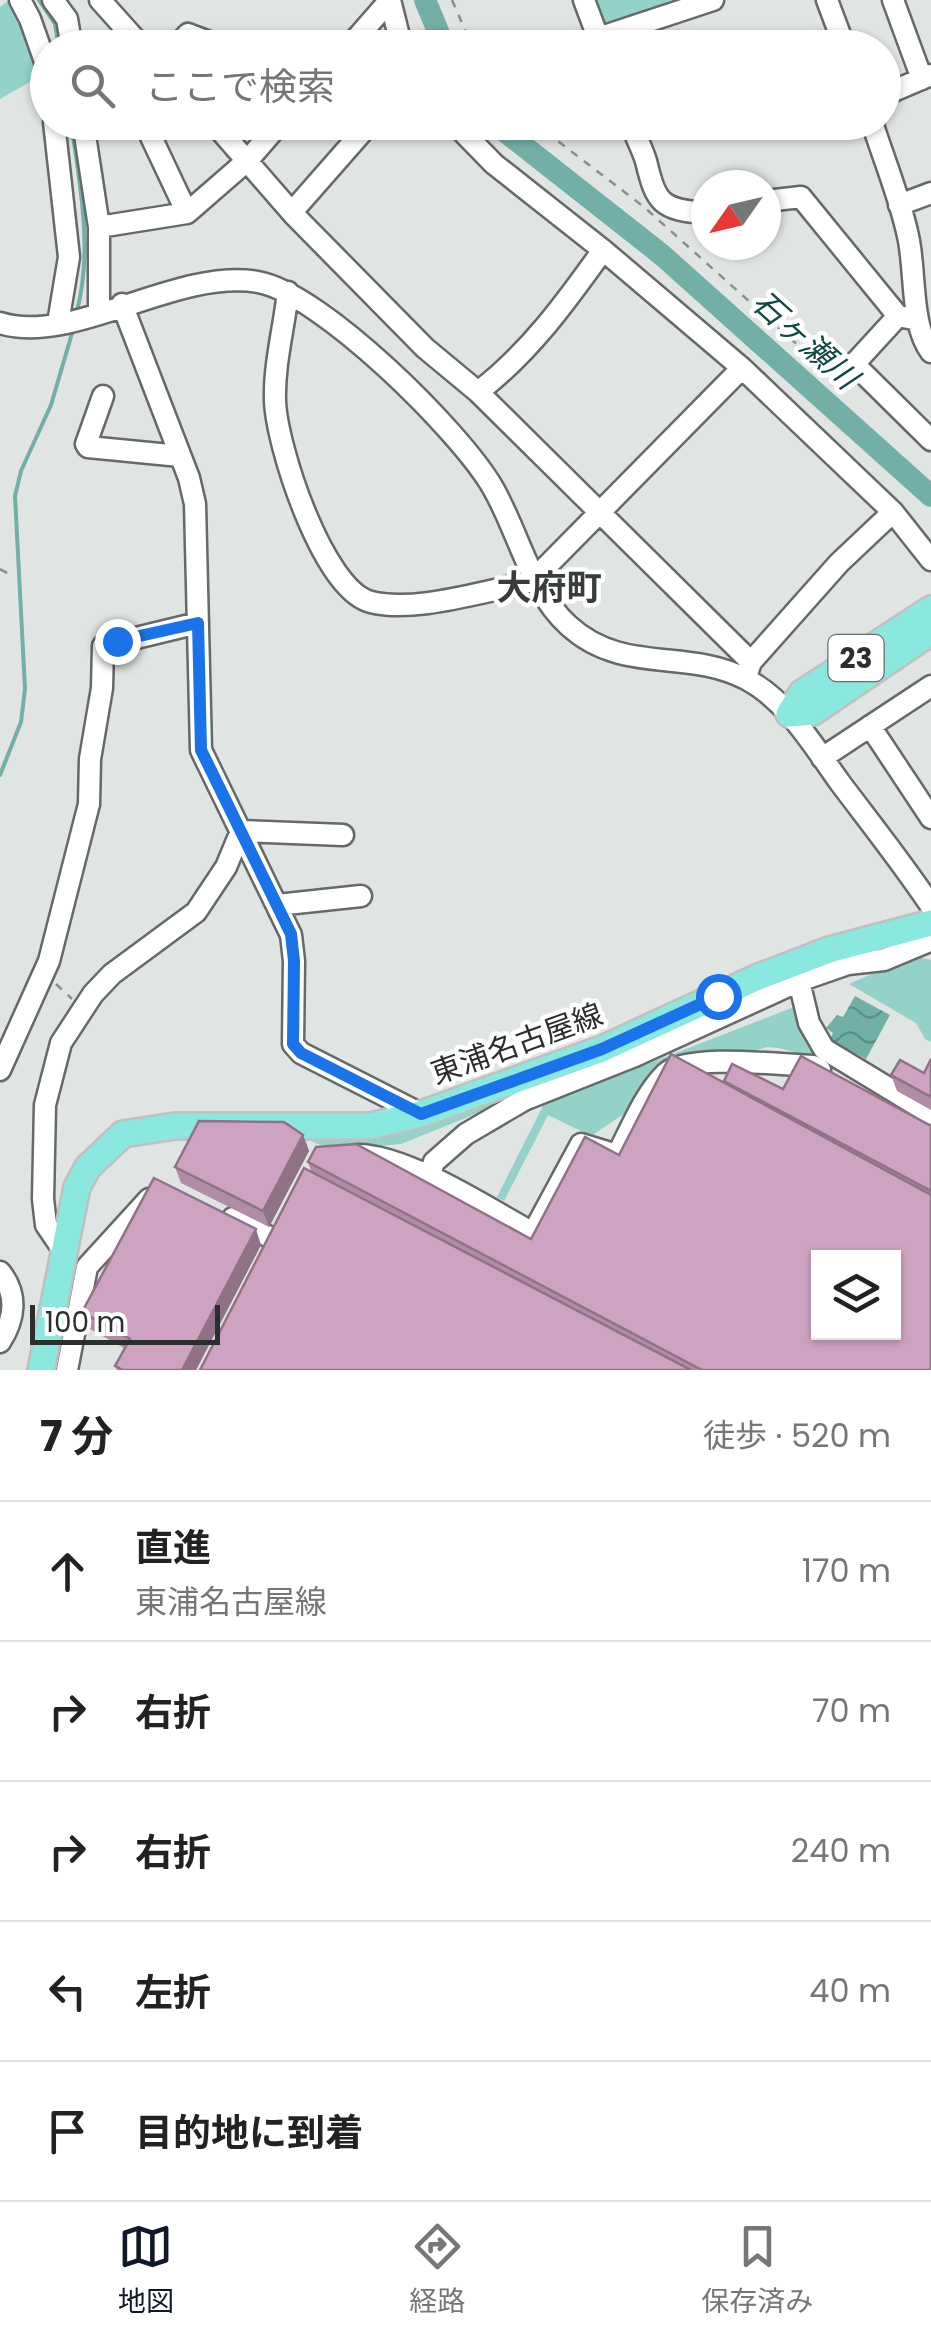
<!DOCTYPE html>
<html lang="ja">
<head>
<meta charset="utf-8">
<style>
  body { margin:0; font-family:Poppins,"Noto Sans JP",sans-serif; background:#f2f2f2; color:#222 }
  .controls { position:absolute; right:30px; bottom:30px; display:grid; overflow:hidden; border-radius:0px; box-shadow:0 2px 8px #0004 }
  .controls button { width:90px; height:90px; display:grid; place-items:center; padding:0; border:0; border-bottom:2px solid #e0e0e0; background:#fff; color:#222; font:50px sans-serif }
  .compass { position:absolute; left:691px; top:170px; width:90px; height:90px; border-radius:50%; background:#fff; box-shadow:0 2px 8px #0004; rotate:236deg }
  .scale { position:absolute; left:30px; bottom:25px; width:190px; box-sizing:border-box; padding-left:10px; border:5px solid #2c2d2d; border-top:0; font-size:28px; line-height:35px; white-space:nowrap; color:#2c2d2d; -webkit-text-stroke:8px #fff; paint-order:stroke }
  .stop { position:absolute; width:30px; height:30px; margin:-22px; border:8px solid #1a73e8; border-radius:50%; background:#fff }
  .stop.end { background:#1a73e8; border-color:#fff; box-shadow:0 2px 10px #0008 }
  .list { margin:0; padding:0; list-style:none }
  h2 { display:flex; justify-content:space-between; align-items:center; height:130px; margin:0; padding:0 40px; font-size:42px }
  h2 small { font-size:32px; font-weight:400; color:#767676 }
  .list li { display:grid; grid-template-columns:65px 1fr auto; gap:30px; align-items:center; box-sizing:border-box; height:140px; padding:0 40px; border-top:2px solid #e0e0e0 }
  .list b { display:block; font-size:38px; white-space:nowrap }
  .list p { margin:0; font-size:32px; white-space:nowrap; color:#767676 }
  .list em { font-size:32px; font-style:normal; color:#767676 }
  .icon { flex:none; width:55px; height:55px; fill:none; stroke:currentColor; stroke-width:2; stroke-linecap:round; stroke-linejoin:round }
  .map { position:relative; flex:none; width:931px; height:1370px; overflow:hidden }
  .search { position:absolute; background:#fff; box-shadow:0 2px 8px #0004; left:30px; right:30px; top:30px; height:110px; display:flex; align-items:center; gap:25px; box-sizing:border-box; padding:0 35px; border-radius:55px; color:#767676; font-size:38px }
  .sheet { height:830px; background:#fff }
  nav { display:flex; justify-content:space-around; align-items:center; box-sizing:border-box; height:140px; border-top:2px solid #e0e0e0; background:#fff; font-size:28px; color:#767676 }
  nav a { display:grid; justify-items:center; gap:5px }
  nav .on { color:#111827 }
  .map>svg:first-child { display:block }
  .green { fill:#93d1c9 }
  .water { fill:url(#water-waves) }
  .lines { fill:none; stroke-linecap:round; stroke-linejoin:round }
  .stream { stroke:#72b0a7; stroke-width:4 }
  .river { stroke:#72b0a7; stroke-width:22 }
  .minor-casing { stroke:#666969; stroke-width:25 }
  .major-casing { stroke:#c0c0c0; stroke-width:30 }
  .path { stroke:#8c8e8e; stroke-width:2.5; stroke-dasharray:8 8; stroke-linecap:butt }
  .minor { stroke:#fff; stroke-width:20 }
  .major { stroke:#8be8df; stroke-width:25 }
  .wall { fill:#b18ca6 }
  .shaded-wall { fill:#907287 }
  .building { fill:#cea3c1; stroke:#907287; stroke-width:2.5; fill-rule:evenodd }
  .route { stroke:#1a73e8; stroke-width:12 }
  .labels { text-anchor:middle; stroke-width:9; stroke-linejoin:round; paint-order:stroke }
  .shield { fill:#fff; stroke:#6b6c6c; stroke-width:2.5 }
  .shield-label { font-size:28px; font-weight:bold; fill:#2c2d2d }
  .street-label { font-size:30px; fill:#2c2d2d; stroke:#fff }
  .water-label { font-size:32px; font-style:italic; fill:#104843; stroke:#fff }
  .quarter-label { font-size:35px; font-weight:bold; fill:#393c3c; stroke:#fff }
</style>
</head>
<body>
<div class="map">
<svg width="931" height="1370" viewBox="0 0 931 1370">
  <defs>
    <pattern id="water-waves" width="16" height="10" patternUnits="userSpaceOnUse" patternTransform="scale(2.5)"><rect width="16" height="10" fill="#72b0a7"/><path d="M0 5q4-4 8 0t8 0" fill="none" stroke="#5e9088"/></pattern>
  </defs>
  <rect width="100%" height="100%" fill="#e0e4e3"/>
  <path class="green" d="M9,0L23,20L42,75L0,99V7Z
    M593,0H671L603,28Z
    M895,945L401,1144C373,1146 322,1156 302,1134L367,1132L787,973Z
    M913,956L931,960V1042L925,1039L916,1023L849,984Z
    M802,1004L864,1084L807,1056L779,1048L767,1047L736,1057L675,1059L645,1079L625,1113L591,1136L548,1115L504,1201L497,1197L544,1104Z"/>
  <path class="water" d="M855,996L890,1015L866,1059L830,1040L833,1033L826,1028L837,1015L843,1017Z"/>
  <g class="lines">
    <path class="stream" d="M39,0L55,24L59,48
      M71,122C80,185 93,249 77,311
      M0,775L21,722L25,689L15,496L21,471L51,405L73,330"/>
    <path class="river" d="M425,0L445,48
      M493,122L662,255L931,496"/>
    <g class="minor-casing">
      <path id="minor" d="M20,0L30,19L48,70
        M53,0L67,19L72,48
        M100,0L143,48
        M390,0L402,48
        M584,0L602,48
        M827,0L845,48
        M893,0L922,79
        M598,38L713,0
        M174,48L188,34L225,48
        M348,48L390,0
        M884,95L931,75
        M54,122L69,257L58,323
        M83,122L99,227V313
        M144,122L187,213
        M213,122L294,215L425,348L478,392L751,662
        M453,122L494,164L603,250L742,368L893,512L931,560
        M630,122C635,135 642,148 646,161C656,203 661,210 706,213
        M872,122C884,160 900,198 908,236C916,270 910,325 931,352
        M766,201L801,197L898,316L918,320
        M899,205L931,193
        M292,212L371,122
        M99,227L187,213L248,160L281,122
        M288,292C284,328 274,364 275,400C276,445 323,590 371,602C414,613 479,592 523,584L535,578L742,368
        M122,304L189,478L195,504L201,750L291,935L294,961L293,1044L301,1053L421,1114
        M898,316L854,364L931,440
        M0,323C73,346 175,268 258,282C321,293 461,432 493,488C519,533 530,591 569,626C623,675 687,648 746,679C788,701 814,747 841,784C872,825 903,864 931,906
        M478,392C529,353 566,302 603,250
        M103,396L86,444L88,447L180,456
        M748,671L751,662L839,563L893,512
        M870,726L931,818
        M822,758L931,686
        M241,831L343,835
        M277,905L361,896
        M799,981L809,1023L824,1049L931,1114
        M0,1070L49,961L89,804L90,759L102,688L103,646L198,623
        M358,1155C407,1155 489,1209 533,1233L581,1144L617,1155C631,1129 644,1095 665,1074C687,1053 781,1065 813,1066L820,1070
        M429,1178L434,1162L466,1134L524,1100L635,1056L799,981L848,964L884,960L927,942L931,937
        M233,1218L275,1240
        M63,1250L46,1225L43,1199L45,1105L61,1043L93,994L112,974L196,912L226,867L241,831
        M0,1272C18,1294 15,1319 0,1342
        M67,1370L87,1267L149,1199"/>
    </g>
    <g class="major-casing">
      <path id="major" d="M789,714L802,693L931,609
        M789,714L813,712L931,632
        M41,1370L77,1187L88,1167L123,1134L175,1126H370L421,1114L602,1049L756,978L829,950L931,923"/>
    </g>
    <path class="path" d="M452,0L473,48
      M533,122L644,207L829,373L837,368
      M0,569L11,575
      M56,984L72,999"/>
    <use href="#minor" class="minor"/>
    <use href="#major" class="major"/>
  </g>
  <path class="wall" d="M931,1059V1110L897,1091L891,1075L924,1073Z
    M724,1081L783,1089L931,1126V1370H200L311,1171L308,1162L531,1239L619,1155L725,1084Z
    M303,1135L309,1151L269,1227L181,1183L175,1167Z
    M261,1245L196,1370H117L115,1366L124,1348L88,1328L82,1312Z"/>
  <path class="shaded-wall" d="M303,1135L309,1151L269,1227L263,1211Z
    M256,1229L261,1245L196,1370H182Z"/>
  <path class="building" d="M671,1054L931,1195V1370H702L308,1162L316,1147L356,1144L531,1239L585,1137L619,1155ZM818,1258H894V1332H818Z
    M801,1056L931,1126V1191L724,1081L732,1064L783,1089Z
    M931,1059V1097L891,1075L900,1060L924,1073Z
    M199,1121L284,1122L303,1135L263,1211L175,1167Z
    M304,1168L691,1370H200Z
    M154,1178L256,1229L182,1370H123L115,1366L130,1339L82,1312Z"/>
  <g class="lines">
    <path class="route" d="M117,641L198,623L201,750L291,934L294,961L293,1044L301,1053L421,1114L602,1049L718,996"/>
  </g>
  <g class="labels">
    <rect class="shield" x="828.5" y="635" width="55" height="46" rx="8"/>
    <g class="shield-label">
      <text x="856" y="668">23</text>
    </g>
    <g class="street-label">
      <text transform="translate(517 1044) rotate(-20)" y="10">東浦名古屋線</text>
    </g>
    <g class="water-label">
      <text transform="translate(805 340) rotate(42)" y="11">石ヶ瀬川</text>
    </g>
    <g class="quarter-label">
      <text x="549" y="600">大府町</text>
    </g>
  </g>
</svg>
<div class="controls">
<button><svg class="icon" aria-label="layers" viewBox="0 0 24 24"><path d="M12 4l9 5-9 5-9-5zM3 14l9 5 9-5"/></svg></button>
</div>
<svg class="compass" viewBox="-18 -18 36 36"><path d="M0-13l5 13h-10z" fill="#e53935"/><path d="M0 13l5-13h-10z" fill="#767676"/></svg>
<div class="scale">100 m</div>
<div class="stop" style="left:718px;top:996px"></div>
<div class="stop end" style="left:117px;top:641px"></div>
<div class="search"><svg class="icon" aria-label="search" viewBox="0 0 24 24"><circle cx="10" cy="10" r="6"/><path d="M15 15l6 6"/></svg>ここで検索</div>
</div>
<section class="sheet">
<h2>7 分<small>徒歩 · 520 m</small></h2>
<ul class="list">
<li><svg class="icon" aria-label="ahead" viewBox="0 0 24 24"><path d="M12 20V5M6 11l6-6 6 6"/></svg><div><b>直進</b><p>東浦名古屋線</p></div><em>170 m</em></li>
<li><svg class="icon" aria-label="right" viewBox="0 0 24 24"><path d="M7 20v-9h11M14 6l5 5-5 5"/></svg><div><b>右折</b></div><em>70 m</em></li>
<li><svg class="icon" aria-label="right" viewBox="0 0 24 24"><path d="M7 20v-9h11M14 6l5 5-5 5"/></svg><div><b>右折</b></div><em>240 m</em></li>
<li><svg class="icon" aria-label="left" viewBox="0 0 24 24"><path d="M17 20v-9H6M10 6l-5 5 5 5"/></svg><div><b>左折</b></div><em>40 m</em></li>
<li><svg class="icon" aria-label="arrive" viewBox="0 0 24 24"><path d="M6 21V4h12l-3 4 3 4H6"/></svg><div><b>目的地に到着</b></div></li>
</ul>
</section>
<nav>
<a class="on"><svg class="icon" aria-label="map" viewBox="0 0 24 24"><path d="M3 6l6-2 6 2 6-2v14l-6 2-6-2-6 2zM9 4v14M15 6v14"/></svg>地図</a>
<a><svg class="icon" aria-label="directions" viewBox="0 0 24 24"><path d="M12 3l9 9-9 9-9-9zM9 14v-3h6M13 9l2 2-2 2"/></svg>経路</a>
<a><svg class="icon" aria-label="saved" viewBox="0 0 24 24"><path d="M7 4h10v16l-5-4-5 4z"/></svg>保存済み</a>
</nav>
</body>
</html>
